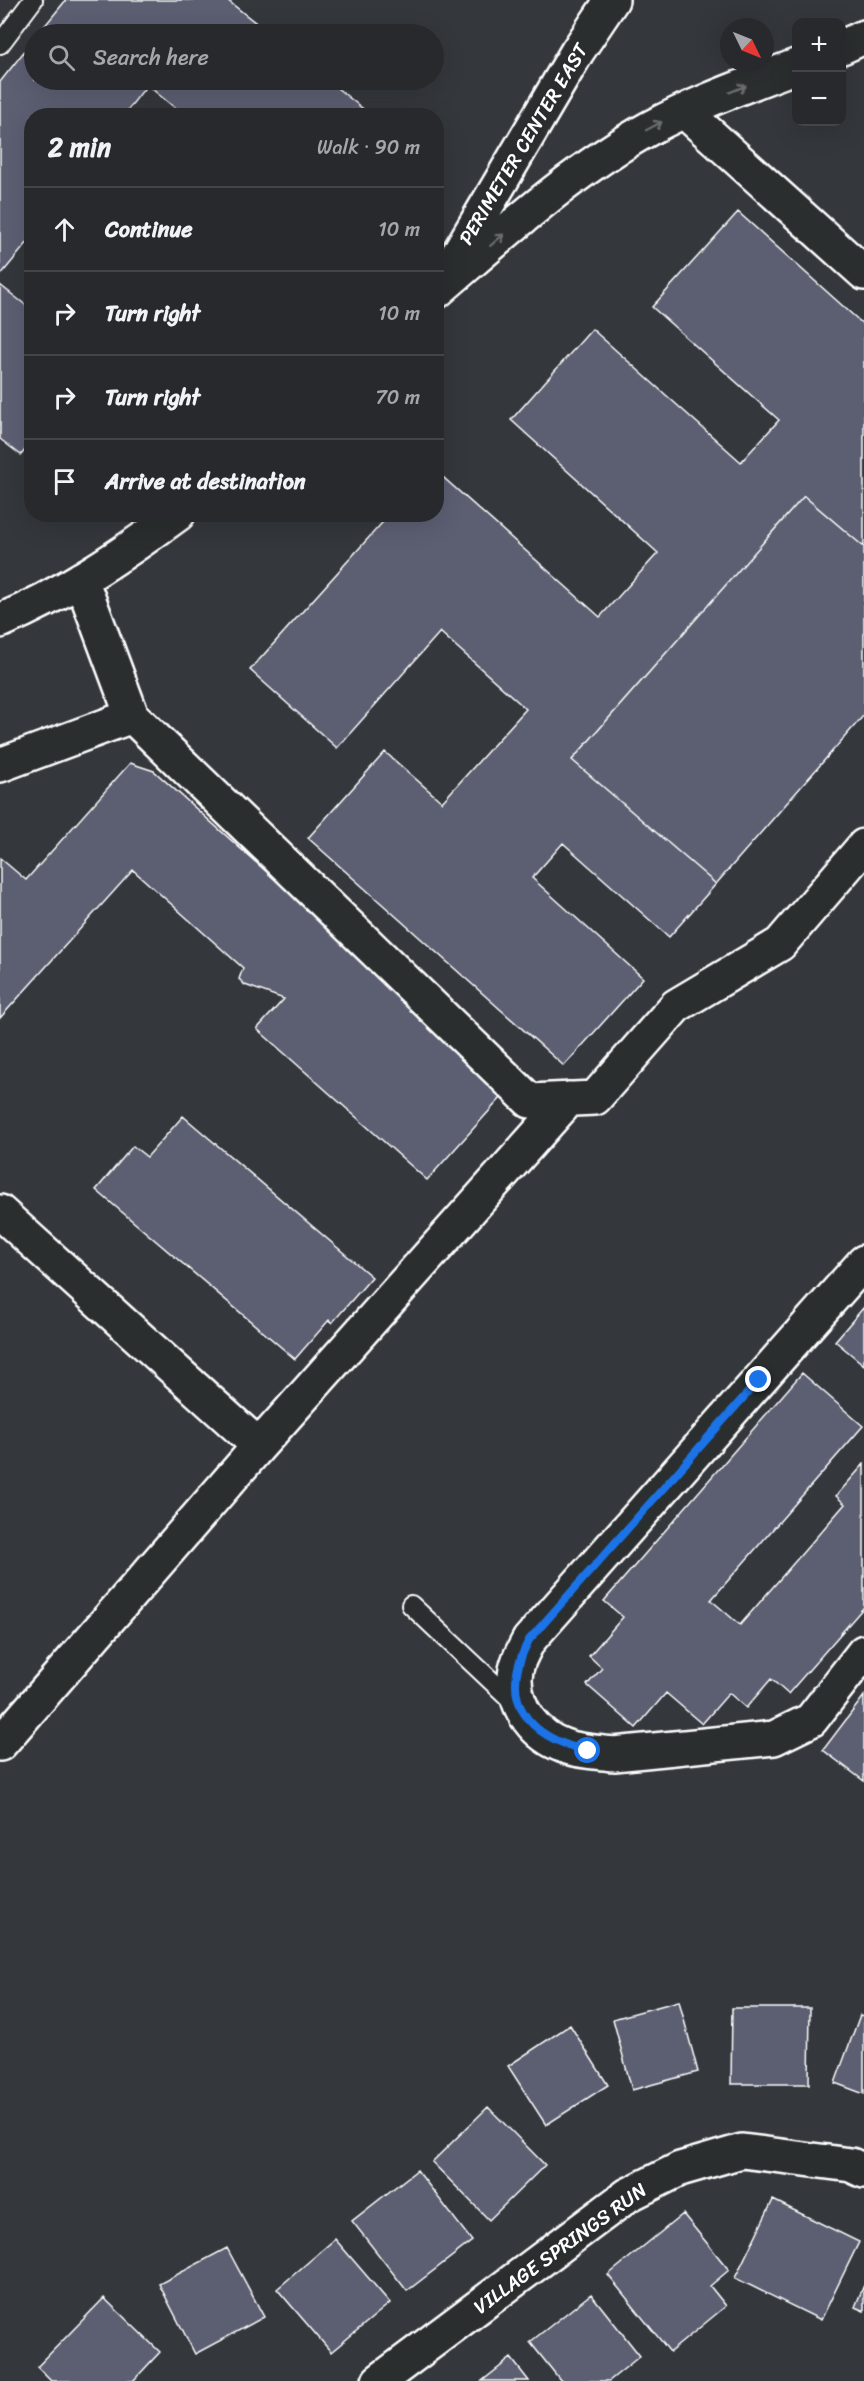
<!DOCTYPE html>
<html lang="en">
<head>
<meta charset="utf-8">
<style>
  body { margin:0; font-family:Sriracha,sans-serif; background:#2f3135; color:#f1f3f6 }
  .controls { position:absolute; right:18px; top:18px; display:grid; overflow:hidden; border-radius:12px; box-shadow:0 6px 24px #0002 }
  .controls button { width:54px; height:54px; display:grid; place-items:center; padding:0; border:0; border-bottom:2px solid #434549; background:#27292d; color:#f1f3f6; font:30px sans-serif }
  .compass { position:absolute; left:720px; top:18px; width:54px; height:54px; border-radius:50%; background:#27292d; box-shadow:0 6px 24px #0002; rotate:133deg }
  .stop { position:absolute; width:18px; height:18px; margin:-14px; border:4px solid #1a73e8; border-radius:50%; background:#fff }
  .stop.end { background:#1a73e8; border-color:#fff; box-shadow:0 2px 6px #0008 }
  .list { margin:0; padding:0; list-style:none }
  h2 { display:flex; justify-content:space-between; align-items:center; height:78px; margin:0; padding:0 24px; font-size:26px }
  h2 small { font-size:20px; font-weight:400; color:#a4a6aa }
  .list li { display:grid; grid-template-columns:39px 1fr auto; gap:18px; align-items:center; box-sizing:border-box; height:84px; padding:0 24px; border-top:2px solid #434549 }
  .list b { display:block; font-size:22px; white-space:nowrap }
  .list em { font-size:20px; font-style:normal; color:#a4a6aa }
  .icon { flex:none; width:33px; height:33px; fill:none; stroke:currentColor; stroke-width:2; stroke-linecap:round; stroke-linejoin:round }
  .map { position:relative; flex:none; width:864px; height:2381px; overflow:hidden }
  .search { position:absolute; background:#27292d; box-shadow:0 6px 24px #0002; left:24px; top:24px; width:420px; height:66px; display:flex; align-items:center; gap:15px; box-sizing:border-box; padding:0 21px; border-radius:33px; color:#a4a6aa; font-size:22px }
  .panel { position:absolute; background:#27292d; box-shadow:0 6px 24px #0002; left:24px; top:108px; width:420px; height:414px; border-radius:24px }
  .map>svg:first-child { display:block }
  .building { fill:#5b5f72; stroke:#fff; stroke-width:1.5 }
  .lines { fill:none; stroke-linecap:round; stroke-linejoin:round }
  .service-casing { stroke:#fff; stroke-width:22 }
  .minor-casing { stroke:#fff; stroke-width:38 }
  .service { stroke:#2a2d2e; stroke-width:18 }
  .minor { stroke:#2a2d2e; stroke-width:33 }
  .oneway { stroke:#6a6c6d }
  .route { stroke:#1a73e8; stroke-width:8 }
  .labels { text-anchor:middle; stroke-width:4.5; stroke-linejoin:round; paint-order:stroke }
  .street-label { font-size:20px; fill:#fff; stroke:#2a2d2e }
</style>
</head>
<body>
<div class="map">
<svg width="864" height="2381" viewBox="0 0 864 2381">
  <rect width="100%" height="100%" fill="#34373c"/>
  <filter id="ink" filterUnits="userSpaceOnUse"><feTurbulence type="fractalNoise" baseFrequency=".0167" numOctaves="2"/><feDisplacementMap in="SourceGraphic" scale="12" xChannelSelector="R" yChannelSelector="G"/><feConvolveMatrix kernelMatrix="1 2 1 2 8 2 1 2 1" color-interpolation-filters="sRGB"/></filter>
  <g filter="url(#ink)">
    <path class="building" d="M66,0H227L270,34H38Z
      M34,39V80H327L372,116H185L147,85L123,116H32V237L0,276V82Z
      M738,212L864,325V547L804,496L572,760L716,884L669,937L563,843L532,878L643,978L564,1066L308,838L385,752L442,802L526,709L440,632L337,748L250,670L390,514H436V471L600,617L658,553L511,420L592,329L741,462L779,420L652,307Z
      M0,285L32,310V442L21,455L0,439Z
      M804,496L864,547V715L716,884L572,760Z
      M130,763L154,771L509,1089L427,1180L257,1029L284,999L245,985L239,979L243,968L133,870L0,1018V858L26,880Z
      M183,1116L372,1277L332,1323L329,1320L295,1359L96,1190L133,1146L147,1157Z
      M864,1307V1365L835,1341Z
      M802,1373L863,1426L711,1600L740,1625L845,1504L836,1496L864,1464V1607L788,1694L771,1679L746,1708L729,1693L702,1724L666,1693L636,1728L587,1685L602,1668L589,1656L623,1617L604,1601Z
      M864,1696V1781L823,1750Z
      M679,2001L698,2072L632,2090L613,2019Z
      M732,2008H810L809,2084H731Z
      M860,2015L864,2016V2094L835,2083Z
      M570,2025L608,2085L546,2125L508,2066Z
      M488,2107L545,2165L489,2220L432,2162Z
      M417,2170L472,2241L407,2291L352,2221Z
      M773,2200L859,2242L821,2320L735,2278Z
      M683,2214L729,2270L710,2286L726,2306L670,2352L608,2275Z
      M335,2239L390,2303L331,2352L277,2289Z
      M227,2248L264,2317L195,2354L159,2284Z
      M864,2285V2311L855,2307Z
      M591,2294L640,2356L609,2381H561L530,2342Z
      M104,2298L160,2352L133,2381H51L37,2367Z
      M511,2358L529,2381H482Z"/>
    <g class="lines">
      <g class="service-casing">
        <path id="service" d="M0,44L33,0
          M411,1605L517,1705"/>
      </g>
      <g class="minor-casing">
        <path id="minor" d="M842,47L864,37
          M684,111L864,273
          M450,268L577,52L612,0
          M436,292C504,234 570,172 650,128C696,103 747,85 796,66
          M81,579L132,716L530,1101L595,1098L676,1006L780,944L864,846
          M0,621C64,594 122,555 178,514
          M0,765L132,716
          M0,1212L259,1446
          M864,1262L529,1640C522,1653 515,1665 515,1679C515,1709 536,1736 564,1746C580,1752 598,1752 614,1754L774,1738L811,1720L864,1652
          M0,1744L259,1446L569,1099
          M379,2381L628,2195L680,2169L742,2151L851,2165L864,2171"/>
      </g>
      <use href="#service" class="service"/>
      <use href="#minor" class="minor"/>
    </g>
    <defs><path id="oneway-shaft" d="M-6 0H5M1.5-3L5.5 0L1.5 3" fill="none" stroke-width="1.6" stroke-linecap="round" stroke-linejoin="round" transform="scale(1.5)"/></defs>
    <g class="oneway">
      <use href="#oneway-shaft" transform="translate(738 89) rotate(-22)"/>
      <use href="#oneway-shaft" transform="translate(654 126) rotate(-28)"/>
      <use href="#oneway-shaft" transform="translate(497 240) rotate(-41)"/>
    </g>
  </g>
  <g class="lines" filter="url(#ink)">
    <path class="route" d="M588,1751C527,1737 497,1700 529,1640L759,1380"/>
  </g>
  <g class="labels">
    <g class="street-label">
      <text transform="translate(523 144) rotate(-59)" y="7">PERIMETER CENTER EAST</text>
      <text transform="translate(560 2248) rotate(-36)" y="7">VILLAGE SPRINGS RUN</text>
    </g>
  </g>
</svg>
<div class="controls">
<button>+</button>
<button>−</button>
</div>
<svg class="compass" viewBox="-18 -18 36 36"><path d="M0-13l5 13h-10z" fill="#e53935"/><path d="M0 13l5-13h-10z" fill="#a4a6aa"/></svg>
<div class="stop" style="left:588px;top:1751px"></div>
<div class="stop end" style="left:759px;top:1380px"></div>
<div class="search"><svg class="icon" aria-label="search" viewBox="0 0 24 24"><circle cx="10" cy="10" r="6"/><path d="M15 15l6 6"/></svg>Search here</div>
<section class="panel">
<h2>2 min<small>Walk · 90 m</small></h2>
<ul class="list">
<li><svg class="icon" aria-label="ahead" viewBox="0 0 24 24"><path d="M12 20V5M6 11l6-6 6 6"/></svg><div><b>Continue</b></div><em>10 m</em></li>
<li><svg class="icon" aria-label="right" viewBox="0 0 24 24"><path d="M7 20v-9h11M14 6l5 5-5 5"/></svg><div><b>Turn right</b></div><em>10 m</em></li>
<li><svg class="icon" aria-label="right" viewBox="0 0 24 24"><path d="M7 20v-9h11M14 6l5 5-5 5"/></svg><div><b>Turn right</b></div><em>70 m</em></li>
<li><svg class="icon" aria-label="arrive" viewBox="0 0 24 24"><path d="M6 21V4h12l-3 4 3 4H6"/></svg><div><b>Arrive at destination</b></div></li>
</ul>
</section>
</div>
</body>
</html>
